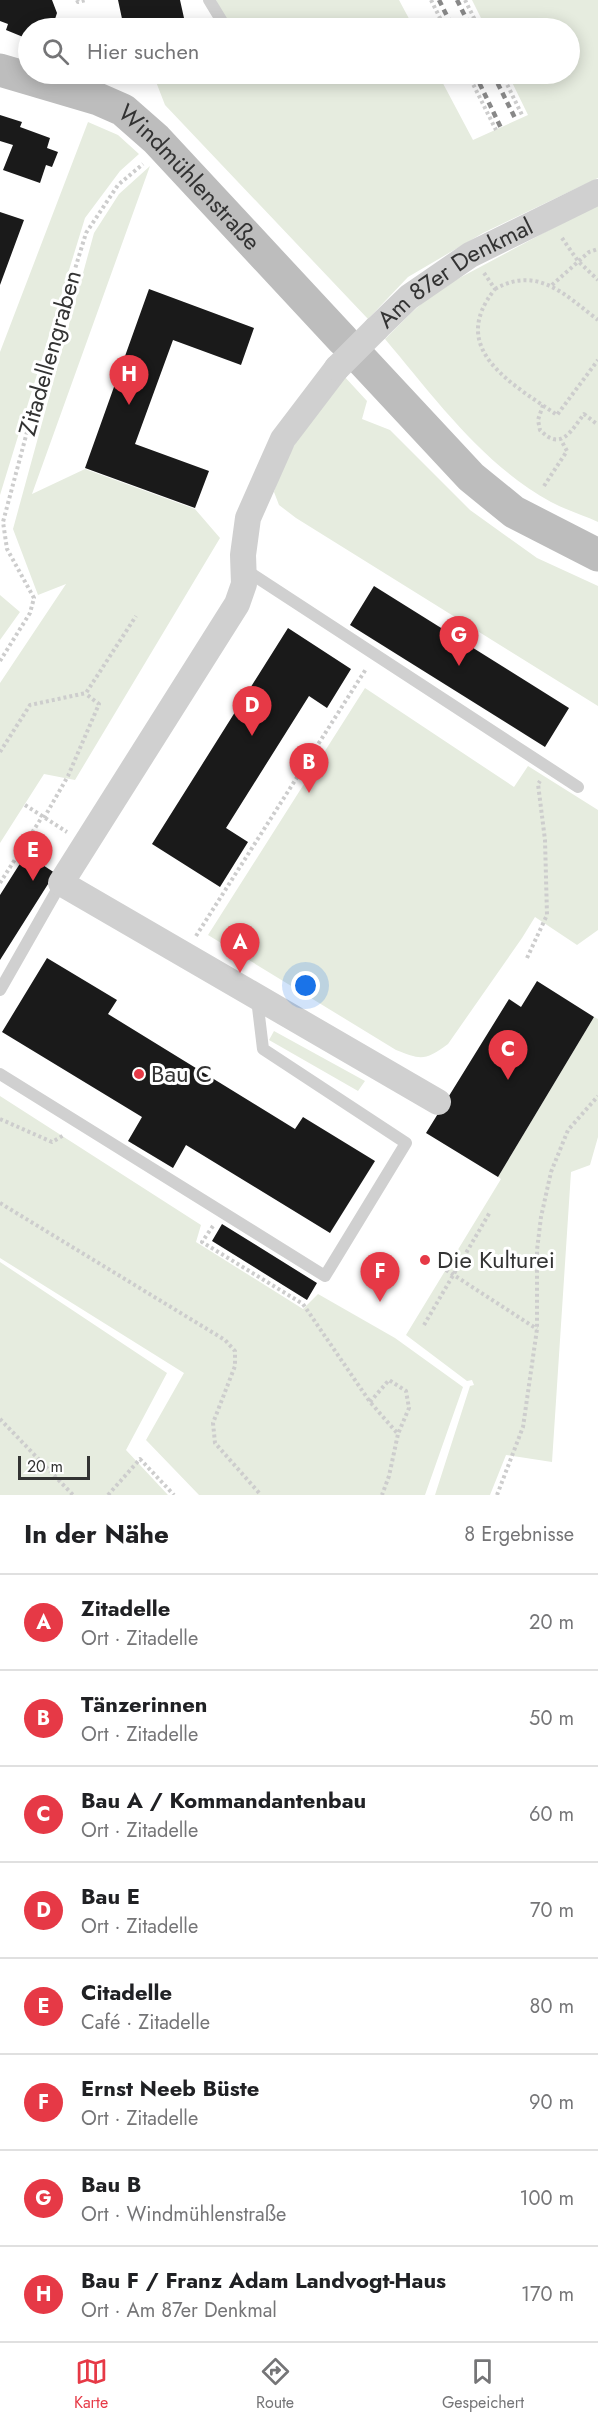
<!DOCTYPE html>
<html lang="de">
<head>
<meta charset="utf-8">
<style>
  body { margin:0; font-family:Jost,sans-serif; background:#f6f6f6; color:#202124 }
  .scale { position:absolute; left:18px; bottom:15px; width:72px; box-sizing:border-box; padding-left:6px; border:3px solid #333; border-top:0; font-size:16px; line-height:21px; white-space:nowrap; color:#333; -webkit-text-stroke:4px #fff; paint-order:stroke }
  .you { position:absolute; left:306px; top:986px; width:21px; height:21px; margin:-15px; border:4px solid #fff; border-radius:50%; background:#1a73e8; box-shadow:0 0 0 9px #1a73e833 }
  .badge { display:grid; place-items:center; width:39px; height:39px; border-radius:50%; background:#e63946; color:#fff; font-size:20px; font-weight:700 }
  .pin { position:absolute; translate:-50% -50px; filter:drop-shadow(0 2px 3px #0008) }
  .pin::after { content:''; position:absolute; top:32px; width:21px; height:18px; background:inherit; clip-path:polygon(0 0,100% 0,50% 100%) }
  .list { margin:0; padding:0; list-style:none }
  h2 { display:flex; justify-content:space-between; align-items:center; height:78px; margin:0; padding:0 24px; font-size:26px }
  h2 small { font-size:20px; font-weight:400; color:#757577 }
  .list li { display:grid; grid-template-columns:39px 1fr auto; gap:18px; align-items:center; box-sizing:border-box; height:96px; padding:0 24px; border-top:2px solid #e0e0e0 }
  .list b { display:block; font-size:22px; white-space:nowrap }
  .list p { margin:0; font-size:20px; white-space:nowrap; color:#757577 }
  .list em { font-size:20px; font-style:normal; color:#757577 }
  .icon { flex:none; width:33px; height:33px; fill:none; stroke:currentColor; stroke-width:2; stroke-linecap:round; stroke-linejoin:round }
  .map { position:relative; flex:none; width:598px; height:1495px; overflow:hidden }
  .search { position:absolute; background:#fff; box-shadow:0 3px 15px #0003; left:18px; right:18px; top:18px; height:66px; display:flex; align-items:center; gap:15px; box-sizing:border-box; padding:0 21px; border-radius:33px; color:#757577; font-size:22px }
  .sheet { height:846px; background:#fff }
  nav { display:flex; justify-content:space-around; align-items:center; box-sizing:border-box; height:84px; border-top:2px solid #e0e0e0; background:#fff; font-size:16px; color:#757577 }
  nav a { display:grid; justify-items:center; gap:3px }
  nav .on { color:#e63946 }
  .map>svg:first-child { display:block }
  .green { fill:#e6ecdf }
  .building { fill:#1a1a1a }
  .lines { fill:none; stroke-linecap:round; stroke-linejoin:round }
  .path { stroke:#cdcdcd; stroke-width:4; stroke-dasharray:3 3; stroke-linecap:butt }
  .lane { stroke:#d0d0d0; stroke-width:12 }
  .street { stroke:#d0d0d0; stroke-width:26 }
  .secondary { stroke:#bdbdbd; stroke-width:33 }
  .rail { stroke:#888; stroke-width:4.5; stroke-dasharray:6 4.5; stroke-linecap:butt }
  .street-bridge { stroke:#d0d0d0; stroke-width:26 }
  .poi-dot { fill:#e63946; stroke:#fff; stroke-width:2 }
  .labels { text-anchor:middle; stroke-width:6; stroke-linejoin:round; paint-order:stroke }
  .street-label { font-size:24px; fill:#333; stroke:#fff }
  .poi-label { font-size:24px; fill:#333; stroke:#fff; text-anchor:start }
</style>
</head>
<body>
<div class="map">
<svg width="598" height="1495" viewBox="0 0 598 1495">
  <rect width="100%" height="100%" fill="#fff"/>
  <path class="green" d="M216,0H399L414,28H229Z
    M472,0H598V178L483,233L408,277L368,319L165,105L153,74H438L473,140L528,115L508,74H570V28H486Z
    M88,122L118,135L139,154L120,171L85,218L0,495V352Z
    M150,166L32,494L85,469L195,509L220,538L75,780L44,774L0,843V683L66,584L38,595L13,529L94,233L119,194Z
    M598,204V522C583,515 566,510 551,502C483,465 434,397 385,339L410,314L437,290Z
    M343,375L367,401L362,419L390,430L470,510L537,558L598,586V706L296,518L279,505L274,492C287,450 315,410 343,375Z
    M0,595L20,612L0,640Z
    M365,688L514,787L528,766L598,810V930L577,945L535,917L522,938L448,1044C425,1061 421,1060 396,1050L208,935Z
    M594,1017L598,1019V1137L590,1165L571,1172L552,1462L506,1455L490,1495H435L470,1386L474,1385L472,1380L467,1381L406,1335L501,1179L498,1177Z
    M274,1031L365,1081L358,1091L269,1040Z
    M0,1096L201,1225L196,1242L303,1309L318,1294L395,1338L463,1387L425,1495H199L146,1440L184,1373L0,1258Z
    M0,1262L167,1373L126,1450L168,1495H0Z"/>
  <path class="building" d="M0,0H52L57,13L52,28H28V39L6,30L8,24L0,21Z
    M118,0H180L184,18L124,28Z
    M0,115L22,122L20,127L50,138L47,148L58,152L52,167L46,165L40,183L3,170L13,145L0,141Z
    M0,212L24,220L0,285Z
    M149,289L254,328L241,365L173,340L135,444L209,471L195,508L85,468Z
    M374,586L569,708L545,747L350,625Z
    M288,628L351,669L327,708L309,696L226,828L248,842L220,887L152,844Z
    M26,854L55,873L0,960V895Z
    M47,958L117,1000L108,1014L295,1129L303,1117L375,1161L330,1233L186,1145L173,1168L128,1141L142,1117L2,1032Z
    M537,981L594,1017L498,1177L426,1133L509,999L521,1007Z
    M222,1224L317,1283L307,1300L212,1241Z"/>
  <g class="lines">
    <path class="path" d="M77,0L78,2L86,0
      M431,0L445,28
      M465,0L479,28
      M468,74L496,130
      M502,74L523,117
      M562,238L578,261L598,280
      M484,273L495,289C447,349 511,383 557,415L598,360
      M552,285L589,252L598,249
      M495,289C538,265 565,295 598,320
      M543,405L538,420L540,430C561,452 571,431 584,414L598,425
      M544,486L567,451L561,440
      M0,661L30,613L34,598L7,549L3,522L39,387L86,233L118,185L143,164
      M0,752L30,705L86,693L136,616
      M25,805L67,832
      M44,818L68,776L99,704L86,694
      M0,883L42,817
      M196,936L366,669
      M527,958L547,915L545,840L538,784L540,781
      M0,1119L52,1142L64,1135
      M0,1203L225,1340L235,1351V1366L213,1423L215,1443L261,1495
      M213,1226L202,1242L303,1304L370,1402L398,1434L389,1476L382,1495
      M446,1270L537,1329
      M424,1325L490,1212
      M370,1402L389,1380L406,1391L409,1408L398,1434
      M0,1419L73,1495
      M108,1495L140,1459L174,1495
      M497,1495L523,1427L537,1329V1250L541,1217L551,1172L568,1130L598,1096"/>
    <path class="lane" d="M209,0L226,28
      M244,569L578,787
      M0,990L61,883
      M0,1074L325,1276L406,1143L263,1049L257,999"/>
    <g class="street">
      <path id="s1" d="M376,329L409,297L470,255L598,192"/>
      <path d="M337,368L283,439L248,518L243,555L244,584L237,604L61,883L438,1102"/>
    </g>
    <g class="secondary">
      <path id="s2" d="M0,70L98,99L123,110L156,139L343,340"/>
      <path d="M361,359L471,477L514,512L598,555"/>
    </g>
    <path class="rail" d="M439,0L453,28
      M457,0L471,28
      M475,74L501,128
      M493,74L516,120"/>
    <path class="street-bridge" d="M337,368L376,329"/>
  </g>
  <g class="poi-dot">
    <circle cx="139" cy="1074" r="6"/>
    <circle cx="425" cy="1260" r="6"/>
  </g>
  <g class="labels">
    <g class="street-label">
      <text dy="8" stroke="none"><textPath href="#s2" startOffset="224">Windmühlenstraße</textPath></text>
      <text dy="8" stroke="none"><textPath href="#s1" startOffset="98">Am 87er Denkmal</textPath></text>
      <text transform="translate(50 353) rotate(-74)" y="8">Zitadellengraben</text>
    </g>
    <g class="poi-label">
      <text x="151" y="1082">Bau C</text>
      <text x="437" y="1268">Die Kulturei</text>
    </g>
  </g>
</svg>
<div class="scale">20 m</div>
<div class="you"></div>
<div class="pin badge" style="left:240px;top:973px">A</div>
<div class="pin badge" style="left:309px;top:793px">B</div>
<div class="pin badge" style="left:508px;top:1080px">C</div>
<div class="pin badge" style="left:252px;top:736px">D</div>
<div class="pin badge" style="left:33px;top:881px">E</div>
<div class="pin badge" style="left:380px;top:1302px">F</div>
<div class="pin badge" style="left:459px;top:666px">G</div>
<div class="pin badge" style="left:129px;top:405px">H</div>
<div class="search"><svg class="icon" aria-label="search" viewBox="0 0 24 24"><circle cx="10" cy="10" r="6"/><path d="M15 15l6 6"/></svg>Hier suchen</div>
</div>
<section class="sheet">
<h2>In der Nähe<small>8 Ergebnisse</small></h2>
<ul class="list">
<li><span class="badge">A</span><div><b>Zitadelle</b><p>Ort · Zitadelle</p></div><em>20 m</em></li>
<li><span class="badge">B</span><div><b>Tänzerinnen</b><p>Ort · Zitadelle</p></div><em>50 m</em></li>
<li><span class="badge">C</span><div><b>Bau A / Kommandantenbau</b><p>Ort · Zitadelle</p></div><em>60 m</em></li>
<li><span class="badge">D</span><div><b>Bau E</b><p>Ort · Zitadelle</p></div><em>70 m</em></li>
<li><span class="badge">E</span><div><b>Citadelle</b><p>Café · Zitadelle</p></div><em>80 m</em></li>
<li><span class="badge">F</span><div><b>Ernst Neeb Büste</b><p>Ort · Zitadelle</p></div><em>90 m</em></li>
<li><span class="badge">G</span><div><b>Bau B</b><p>Ort · Windmühlenstraße</p></div><em>100 m</em></li>
<li><span class="badge">H</span><div><b>Bau F / Franz Adam Landvogt-Haus</b><p>Ort · Am 87er Denkmal</p></div><em>170 m</em></li>
</ul>
</section>
<nav>
<a class="on"><svg class="icon" aria-label="map" viewBox="0 0 24 24"><path d="M3 6l6-2 6 2 6-2v14l-6 2-6-2-6 2zM9 4v14M15 6v14"/></svg>Karte</a>
<a><svg class="icon" aria-label="directions" viewBox="0 0 24 24"><path d="M12 3l9 9-9 9-9-9zM9 14v-3h6M13 9l2 2-2 2"/></svg>Route</a>
<a><svg class="icon" aria-label="saved" viewBox="0 0 24 24"><path d="M7 4h10v16l-5-4-5 4z"/></svg>Gespeichert</a>
</nav>
</body>
</html>
